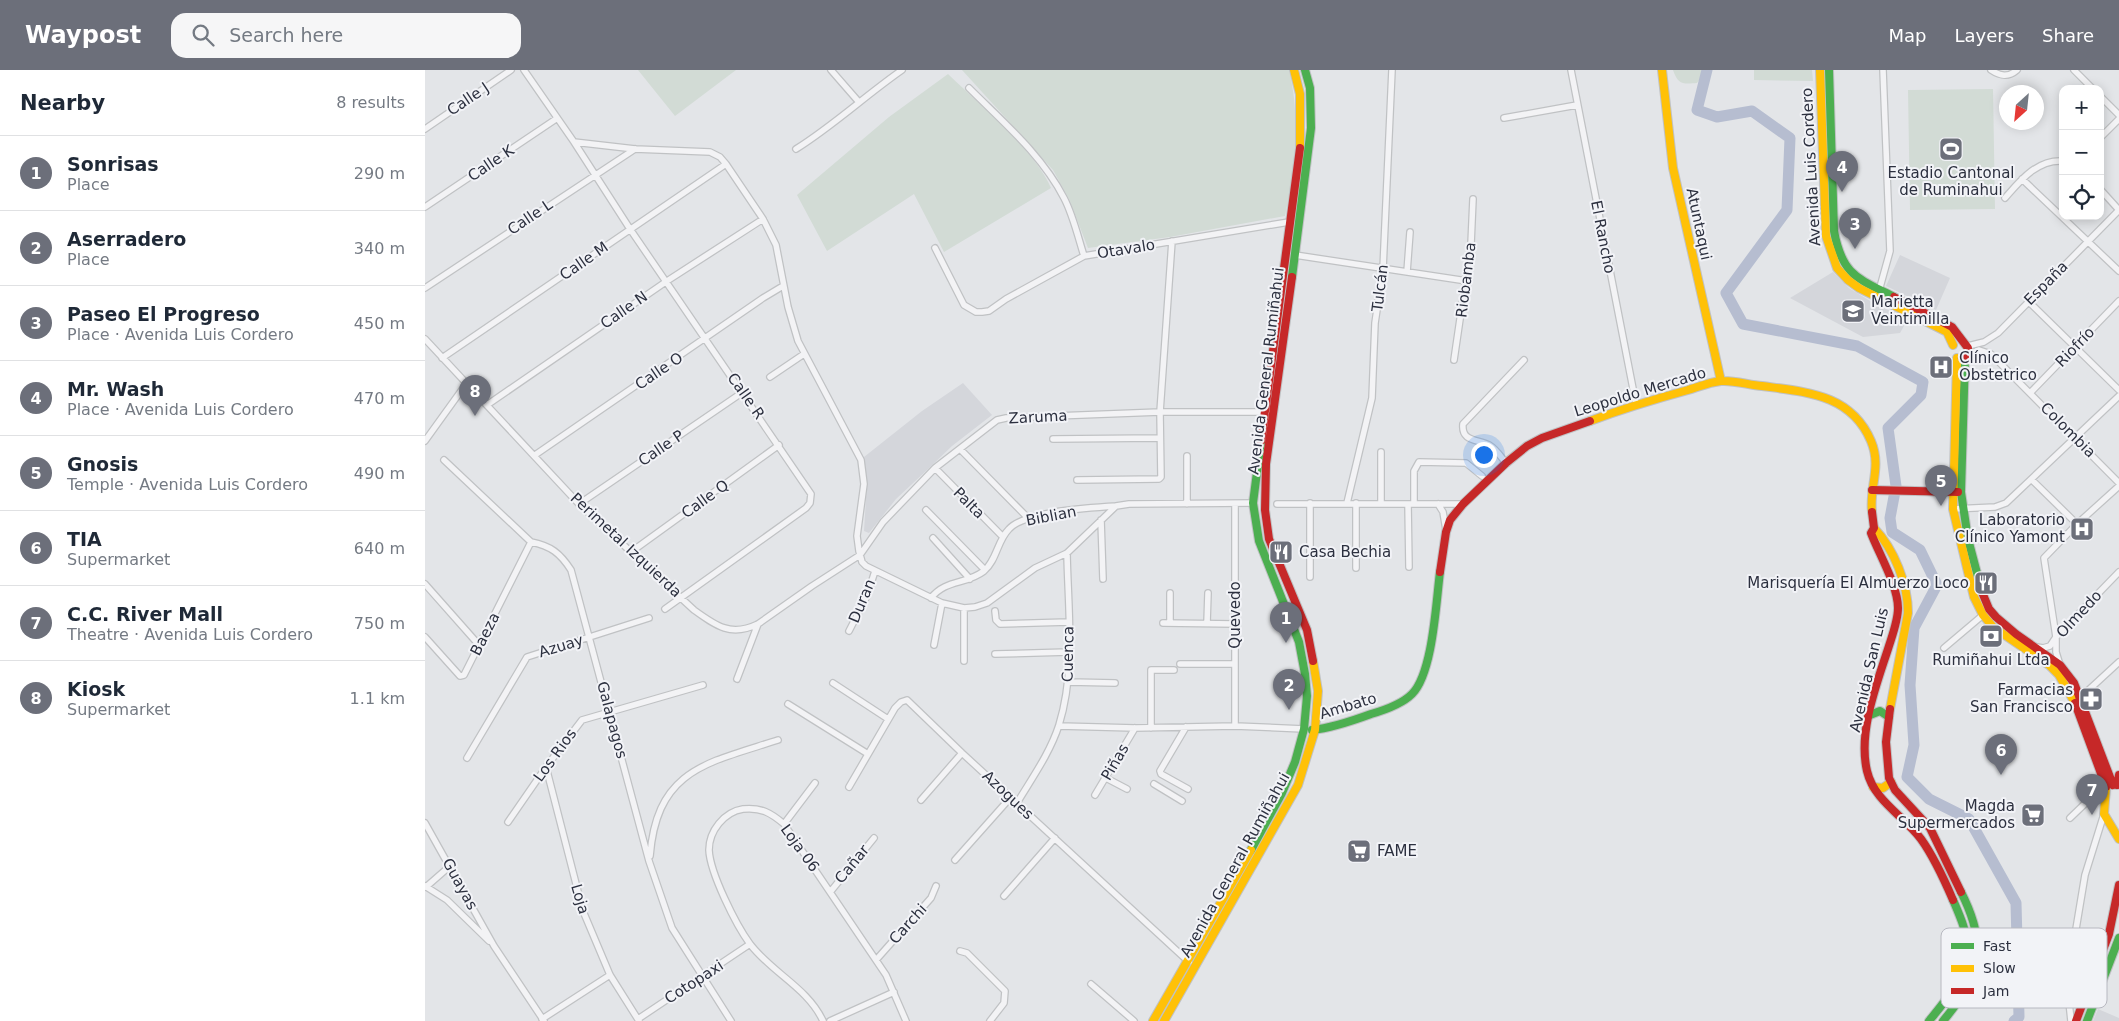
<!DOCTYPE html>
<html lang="en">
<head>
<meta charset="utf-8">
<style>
  body { margin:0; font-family:"DejaVu Sans",sans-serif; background:#f6f6f7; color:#1f2937 }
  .controls { position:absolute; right:15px; top:15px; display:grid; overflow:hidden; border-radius:10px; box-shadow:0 2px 12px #0003 }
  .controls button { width:45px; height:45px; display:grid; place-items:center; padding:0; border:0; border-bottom:1px solid #e0e1e3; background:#fff; color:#1f2937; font:25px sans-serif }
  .compass { position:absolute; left:1574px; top:15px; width:45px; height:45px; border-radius:50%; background:#fff; box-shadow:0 2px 12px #0003; rotate:207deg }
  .you { position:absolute; left:1058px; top:384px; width:18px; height:18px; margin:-12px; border:4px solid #fff; border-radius:50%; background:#1a73e8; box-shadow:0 0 0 8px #1a73e833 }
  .badge { display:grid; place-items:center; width:32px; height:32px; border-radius:50%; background:#6c6f7a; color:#fff; font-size:16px; font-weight:700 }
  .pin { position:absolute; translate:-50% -41px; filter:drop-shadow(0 1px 2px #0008) }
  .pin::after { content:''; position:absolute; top:26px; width:18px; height:15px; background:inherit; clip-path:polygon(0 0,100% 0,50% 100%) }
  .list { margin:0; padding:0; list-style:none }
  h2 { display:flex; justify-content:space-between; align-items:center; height:65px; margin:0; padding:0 20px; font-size:21px }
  h2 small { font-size:16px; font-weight:400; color:#747a83 }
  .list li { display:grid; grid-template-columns:32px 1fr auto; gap:15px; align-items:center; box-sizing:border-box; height:75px; padding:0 20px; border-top:1px solid #e0e1e3 }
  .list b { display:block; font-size:19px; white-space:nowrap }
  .list p { margin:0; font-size:16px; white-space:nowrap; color:#747a83 }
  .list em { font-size:16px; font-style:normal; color:#747a83 }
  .icon { flex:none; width:28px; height:28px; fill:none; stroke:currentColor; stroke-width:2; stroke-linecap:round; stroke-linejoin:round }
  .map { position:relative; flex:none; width:1694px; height:951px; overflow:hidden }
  header { display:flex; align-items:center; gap:30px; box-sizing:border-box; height:70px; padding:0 25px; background:#6c6f7a; color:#fff }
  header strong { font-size:24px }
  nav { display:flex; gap:28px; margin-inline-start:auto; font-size:18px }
  .search { width:350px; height:45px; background:#f6f6f7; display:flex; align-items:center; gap:12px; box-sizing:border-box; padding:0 18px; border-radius:15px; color:#747a83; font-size:19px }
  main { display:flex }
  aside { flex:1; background:#fff }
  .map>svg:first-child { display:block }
  .built { fill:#d4d6db }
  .green { fill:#d2dbd5 }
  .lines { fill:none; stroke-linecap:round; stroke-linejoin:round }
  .river { stroke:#b6bdd0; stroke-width:11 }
  .street-casing { stroke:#c0c2c4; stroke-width:8 }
  .fast-casing { stroke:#c0c2c4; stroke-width:10 }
  .slow-casing { stroke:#c0c2c4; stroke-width:10 }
  .jam-casing { stroke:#c0c2c4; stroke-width:10 }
  .street { stroke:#f3f3f5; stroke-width:5.5 }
  .fast { stroke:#4caf50; stroke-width:8 }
  .slow { stroke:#ffc107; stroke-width:8 }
  .jam { stroke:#c62828; stroke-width:8 }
  .labels { text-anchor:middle; stroke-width:4; stroke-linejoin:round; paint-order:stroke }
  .street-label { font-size:15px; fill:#2c303f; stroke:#f2f3f7 }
  .poi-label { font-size:15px; fill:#2c303f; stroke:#f2f3f7; text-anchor:start }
  .key { fill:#f2f3f7; stroke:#b7b8c0; stroke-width:1 }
  .key-label { font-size:14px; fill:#2c303f }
</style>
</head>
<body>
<header>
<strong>Waypost</strong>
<div class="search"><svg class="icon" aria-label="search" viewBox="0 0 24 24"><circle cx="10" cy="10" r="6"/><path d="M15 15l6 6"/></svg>Search here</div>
<nav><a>Map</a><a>Layers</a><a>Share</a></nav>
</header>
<main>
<aside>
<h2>Nearby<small>8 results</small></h2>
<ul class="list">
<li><span class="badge">1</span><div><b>Sonrisas</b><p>Place</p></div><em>290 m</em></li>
<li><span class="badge">2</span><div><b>Aserradero</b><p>Place</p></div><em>340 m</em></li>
<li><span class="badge">3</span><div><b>Paseo El Progreso</b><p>Place · Avenida Luis Cordero</p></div><em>450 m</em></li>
<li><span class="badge">4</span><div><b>Mr. Wash</b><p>Place · Avenida Luis Cordero</p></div><em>470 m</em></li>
<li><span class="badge">5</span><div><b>Gnosis</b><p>Temple · Avenida Luis Cordero</p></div><em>490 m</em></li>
<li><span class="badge">6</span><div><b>TIA</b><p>Supermarket</p></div><em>640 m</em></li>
<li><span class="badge">7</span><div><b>C.C. River Mall</b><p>Theatre · Avenida Luis Cordero</p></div><em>750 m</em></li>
<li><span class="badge">8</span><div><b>Kiosk</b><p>Supermarket</p></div><em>1.1 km</em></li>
</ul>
</aside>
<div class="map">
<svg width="1694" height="951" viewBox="0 0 1694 951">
  <rect width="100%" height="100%" fill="#e3e5e8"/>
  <path class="built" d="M1475,185L1525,208L1511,240L1461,216Z
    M1408,202L1424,218L1450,234L1483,249L1475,263L1438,267L1365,228Z
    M538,313L567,345L527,376L501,401L471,429L444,463L439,461L442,412L439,387L497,341Z
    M1673,939L1694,948V951H1668Z"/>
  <path class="green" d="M213,0H311L250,46Z
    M537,0H864C876,50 870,96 860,146L745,167L663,178L644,129L628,100Z
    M1248,0H1282L1272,13C1258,14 1253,15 1248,0Z
    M1329,0H1387L1388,11L1329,10Z
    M523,4C554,34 609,79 626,118L519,182L489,124L402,181L372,125L464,47Z
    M1568,19L1570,139L1485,140L1483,20Z"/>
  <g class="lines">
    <path class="river" d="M1282,0L1272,40L1292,47L1327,41L1365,68L1362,140L1301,223L1318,254L1432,276L1498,312L1496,325L1463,358L1471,416L1465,448L1467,462L1495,480L1512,515L1489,558L1485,615L1489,675L1482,707L1504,729L1544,749L1591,833L1594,947L1589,951"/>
    <g class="street-casing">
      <path id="street" d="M99,0L149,72L210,79L285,82L295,87L301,94L338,149L351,175L363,237L373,271L436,390L439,414L432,466L434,481L437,492L441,496L517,533L539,538L550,537L562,533L610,498L642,483L691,436L704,434L828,433
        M406,0L433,31
        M1146,0L1211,334
        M1566,0C1575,6 1583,8 1592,0
        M1649,0L1668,19
        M544,18C578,52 617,85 639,128C648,145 653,167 659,186
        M1675,26L1694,45
        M1079,48L1152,35
        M0,59L86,0
        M1675,68L1694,49
        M149,72L205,159L386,424L385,433L381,438L240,539
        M371,79C408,56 441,25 477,0
        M1597,109L1694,201
        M1580,128C1595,111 1612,89 1638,91
        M0,137L131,49
        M510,178L539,235L551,242H557L564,241L581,229L659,186L864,152
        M870,185L1042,211
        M982,202L985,162
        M0,218L210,79
        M1452,228L1465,181L1458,0
        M1603,231L1694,320
        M0,269L154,434L269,540C291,556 306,567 333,554L387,516L435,485L458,452L510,398L572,350L581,348L735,342H842
        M1543,276L1559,272L1573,263L1694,140L1675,119
        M1542,285L1554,280L1566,284L1694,413
        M17,288L301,94
        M1029,290L1046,174L1048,129
        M345,307L379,284
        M1605,323L1694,231
        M62,335L242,211L338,149
        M628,369L735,368
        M0,371L41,314
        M535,379L603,448
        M110,385L338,228L358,216
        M762,386V434
        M19,390L106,472C126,476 135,483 146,500L224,791L247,858L306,951
        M1081,393C1076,387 1071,379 1064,375C1053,369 1036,372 1038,354L1099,290
        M510,398L578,467
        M652,410L734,409L736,407L735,342L747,171
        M1607,410L1652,454
        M885,433V507
        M922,433L947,328L950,253L958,199L967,0
        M154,434L318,322
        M810,434V656
        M852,434H1038
        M956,434V382
        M983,434L984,497
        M989,434V401L994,392L1041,393L1057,406
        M1013,434L1018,442L1021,460
        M1528,439L1570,437L1581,433L1694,326
        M501,440L560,500
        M676,450L678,509
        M508,468L545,509
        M206,482L354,375
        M931,498V433
        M0,514L54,575
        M506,528C521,509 541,515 559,501C572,490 572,471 584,459C600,441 666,438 691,436
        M570,541L571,550L575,554L644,552
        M738,553L810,554
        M745,553V523
        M782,553L783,523
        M424,561L442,526L450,501
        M0,567L35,606L39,605L106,472
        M509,575L517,533
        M1612,577L1618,578L1625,576L1631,567L1694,502
        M1519,578L1558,545
        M570,584L644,582
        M539,591V538
        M755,594H810
        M1635,595L1631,582V567L1619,488L1652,454L1694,416
        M312,609L333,554
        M644,612L690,613
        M408,613L463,649
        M1656,627L1694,592
        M363,634L443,684
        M634,656L710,658L810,656L879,659
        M761,657L735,701L736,704L763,719
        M726,658V600H749
        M42,688L102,587L224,548
        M121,697L158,841L185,905L214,951
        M681,708L702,719
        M729,714L757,731
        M424,717L470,638L476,632L482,630L537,683L764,892
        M670,725L710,658
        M496,730L537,683
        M592,733C607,708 625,683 634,655C651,600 643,540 642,483
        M1645,748L1670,724L1681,718
        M83,752L121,697L157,650L278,615
        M0,753L69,876L119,951
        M359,754L390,713
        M225,786C232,699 282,693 353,670
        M530,790L586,727
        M0,816L22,830L64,871
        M1,817L25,796
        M406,821L449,768
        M579,826L630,768
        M535,881L542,883L580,921L579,933L565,951
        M451,890L506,828L511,816
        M666,914L709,951
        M117,949L185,905
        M213,949L325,874
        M398,951C383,918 347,903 325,874C311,855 285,803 284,780C284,761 299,742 318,739C336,737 346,743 359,754L461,905L481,951
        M405,951L469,922
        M1646,951L1644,932L1651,859L1660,805L1679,744"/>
    </g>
    <g class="fast-casing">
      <path id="fast" d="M1404,0L1409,161C1417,205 1432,208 1469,227
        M867,207L886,58L885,18L880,0
        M1540,287L1536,422L1543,469L1557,522
        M1445,645L1455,641L1464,647
        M887,660C907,658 927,651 946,644C960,640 977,634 987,624C1008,603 1011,532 1015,502
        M826,780L857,723L870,692L879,659L882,626L880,604L874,572L834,471L828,433L836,371
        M1504,951C1517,935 1542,906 1543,885C1544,866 1535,846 1528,830
        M1518,951C1557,905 1563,875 1536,822
        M1662,951L1694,868"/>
    </g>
    <g class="slow-casing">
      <path id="slow" d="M869,0L875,24V78
        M1237,0L1248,98L1296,311
        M1395,0L1401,166L1412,198L1423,210L1434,218L1522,262L1528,275
        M1532,288L1528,439L1549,527L1558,545L1568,557L1624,595L1634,605L1650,633
        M1165,351C1197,339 1230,329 1263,320C1273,317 1285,312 1296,311C1309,310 1324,315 1337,316C1381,322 1426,324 1446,371C1457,397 1444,417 1447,442
        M1449,458C1469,479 1483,514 1483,543L1465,639
        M1448,717L1458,718L1466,712
        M1681,717L1679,744L1694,769
        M728,951L826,780
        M739,951L873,715L890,660L893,621L888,591"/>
    </g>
    <g class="jam-casing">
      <path id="jam" d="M867,207L841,394L840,440L844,469L882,560L888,591
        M1469,227L1527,257L1543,278L1542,285L1537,288
        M836,371L875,78
        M1447,420L1533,422
        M1447,442L1449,458L1446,463C1454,484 1473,516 1473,538C1473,551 1467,566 1463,579C1451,616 1433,662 1442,701C1449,731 1479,746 1496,769C1509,787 1519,809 1528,830
        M1015,502L1021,462L1025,450L1038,434L1081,393L1102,376L1117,368L1165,351
        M1557,522L1564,539L1571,547L1591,564L1635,595L1649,613L1688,715
        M1650,633L1681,717
        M1465,639L1461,672L1464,708L1470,720L1505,758L1536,822
        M1692,715L1694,705
        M1651,951L1684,864L1694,815"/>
    </g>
    <use href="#street" class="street"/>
    <use href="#fast" class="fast"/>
    <use href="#slow" class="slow"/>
    <use href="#jam" class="jam"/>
  </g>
  <defs>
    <g id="stadium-square" transform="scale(1.25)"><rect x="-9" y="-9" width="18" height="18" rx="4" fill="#6c6f7a" stroke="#f2f3f7"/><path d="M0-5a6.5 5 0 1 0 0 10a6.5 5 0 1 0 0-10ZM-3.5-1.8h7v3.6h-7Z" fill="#fff"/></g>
    <g id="school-square" transform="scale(1.25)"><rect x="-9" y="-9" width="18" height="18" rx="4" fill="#6c6f7a" stroke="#f2f3f7"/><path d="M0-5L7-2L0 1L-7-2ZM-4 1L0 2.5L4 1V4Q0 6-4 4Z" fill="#fff"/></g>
    <g id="hospital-square" transform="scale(1.25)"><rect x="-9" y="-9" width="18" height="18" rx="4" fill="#6c6f7a" stroke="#f2f3f7"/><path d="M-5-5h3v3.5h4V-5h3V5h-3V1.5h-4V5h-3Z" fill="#fff"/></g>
    <g id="restaurant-square" transform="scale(1.25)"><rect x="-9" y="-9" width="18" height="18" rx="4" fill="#6c6f7a" stroke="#f2f3f7"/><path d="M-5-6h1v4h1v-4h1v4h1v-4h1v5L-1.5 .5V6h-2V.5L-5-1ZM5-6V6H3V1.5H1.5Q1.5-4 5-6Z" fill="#fff"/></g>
    <g id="bank-square" transform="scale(1.25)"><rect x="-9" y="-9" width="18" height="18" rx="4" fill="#6c6f7a" stroke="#f2f3f7"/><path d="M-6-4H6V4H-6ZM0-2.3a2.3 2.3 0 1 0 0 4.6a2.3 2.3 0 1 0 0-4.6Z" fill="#fff"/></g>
    <g id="pharmacy-square" transform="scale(1.25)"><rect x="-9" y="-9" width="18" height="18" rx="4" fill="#6c6f7a" stroke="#f2f3f7"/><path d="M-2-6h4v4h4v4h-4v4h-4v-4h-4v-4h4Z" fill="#fff"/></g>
    <g id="supermarket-square" transform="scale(1.25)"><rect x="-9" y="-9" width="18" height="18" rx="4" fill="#6c6f7a" stroke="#f2f3f7"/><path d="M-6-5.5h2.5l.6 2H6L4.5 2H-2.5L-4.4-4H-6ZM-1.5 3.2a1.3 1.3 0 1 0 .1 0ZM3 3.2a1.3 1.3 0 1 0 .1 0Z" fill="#fff"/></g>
  </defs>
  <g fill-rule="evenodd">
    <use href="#stadium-square" x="1526" y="79"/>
    <use href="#school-square" x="1428" y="241"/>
    <use href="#hospital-square" x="1516" y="297"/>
    <use href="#hospital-square" x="1657" y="459"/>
    <use href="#restaurant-square" x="856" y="482"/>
    <use href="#restaurant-square" x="1561" y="513"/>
    <use href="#bank-square" x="1566" y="566"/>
    <use href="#pharmacy-square" x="1666" y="629"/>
    <use href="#supermarket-square" x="1608" y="745"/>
    <use href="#supermarket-square" x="934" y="781"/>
  </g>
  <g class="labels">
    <g class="street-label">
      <text transform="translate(43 29) rotate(-34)" y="5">Calle J</text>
      <text transform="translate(66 93) rotate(-34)" y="5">Calle K</text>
      <text transform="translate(1386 97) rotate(-93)" y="5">Avenida Luis Cordero</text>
      <text transform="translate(105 147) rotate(-34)" y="5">Calle L</text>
      <text transform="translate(1274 154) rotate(78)" y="5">Atuntaqui</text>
      <text transform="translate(1178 167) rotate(79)" y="5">El Rancho</text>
      <text transform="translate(701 179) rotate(-9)" y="5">Otavalo</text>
      <text transform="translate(159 191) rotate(-35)" y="5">Calle M</text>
      <text transform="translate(1041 210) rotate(-83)" y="5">Riobamba</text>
      <text transform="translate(1621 213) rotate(-45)" y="5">España</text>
      <text transform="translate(955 218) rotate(-83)" y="5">Tulcán</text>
      <text transform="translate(199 240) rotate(-35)" y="5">Calle N</text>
      <text transform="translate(1650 277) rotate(-46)" y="5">Riofrío</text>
      <text transform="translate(234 301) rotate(-34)" y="5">Calle O</text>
      <text transform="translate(841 301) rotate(-83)" y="5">Avenida General Rumiñahui</text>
      <text transform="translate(1215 322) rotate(-17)" y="5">Leopoldo Mercado</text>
      <text transform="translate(321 326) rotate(55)" y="5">Calle R</text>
      <text transform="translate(613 347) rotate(-3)" y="5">Zaruma</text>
      <text transform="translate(1643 360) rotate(45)" y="5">Colombia</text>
      <text transform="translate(236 378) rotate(-34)" y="5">Calle P</text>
      <text transform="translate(280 429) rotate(-36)" y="5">Calle Q</text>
      <text transform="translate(544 433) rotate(45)" y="5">Palta</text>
      <text transform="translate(626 446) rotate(-11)" y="5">Biblian</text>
      <text transform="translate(201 475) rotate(43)" y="5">Perimetal Izquierda</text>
      <text transform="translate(437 531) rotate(-67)" y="5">Duran</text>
      <text transform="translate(1654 544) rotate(-47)" y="5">Olmedo</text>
      <text transform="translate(810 545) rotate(-90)" y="5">Quevedo</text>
      <text transform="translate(60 564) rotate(-63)" y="5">Baeza</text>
      <text transform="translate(136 576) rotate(-17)" y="5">Azuay</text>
      <text transform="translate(643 584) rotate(-89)" y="5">Cuenca</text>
      <text transform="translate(1444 600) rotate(-77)" y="5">Avenida San Luis</text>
      <text transform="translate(923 636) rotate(-17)" y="5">Ambato</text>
      <text transform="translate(187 650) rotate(75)" y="5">Galapagos</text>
      <text transform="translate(130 685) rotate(-54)" y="5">Los Rios</text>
      <text transform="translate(690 692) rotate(-60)" y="5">Piñas</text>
      <text transform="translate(583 725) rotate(43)" y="5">Azogues</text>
      <text transform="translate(375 778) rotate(54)" y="5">Loja 06</text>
      <text transform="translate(427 794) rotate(-51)" y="5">Cañar</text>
      <text transform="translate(810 795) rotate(-61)" y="5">Avenida General Rumiñahui</text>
      <text transform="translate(35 814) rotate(61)" y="5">Guayas</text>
      <text transform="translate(155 829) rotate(74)" y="5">Loja</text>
      <text transform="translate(483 854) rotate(-48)" y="5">Carchi</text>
      <text transform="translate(269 912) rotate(-33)" y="5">Cotopaxi</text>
    </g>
    <g class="poi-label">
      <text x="1526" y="108" text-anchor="middle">Estadio Cantonal<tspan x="1526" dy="17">de Ruminahui</tspan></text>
      <text x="1446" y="237">Marietta<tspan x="1446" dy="17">Veintimilla</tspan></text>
      <text x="1534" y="293">Clínico<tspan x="1534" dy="17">Obstetrico</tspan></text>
      <text x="1640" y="455" text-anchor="end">Laboratorio<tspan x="1640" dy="17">Clínico Yamont</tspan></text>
      <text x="874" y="487">Casa Bechia</text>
      <text x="1544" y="518" text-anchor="end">Marisquería El Almuerzo Loco</text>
      <text x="1566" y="595" text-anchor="middle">Rumiñahui Ltda</text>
      <text x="1648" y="625" text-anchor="end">Farmacias<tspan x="1648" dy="17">San Francisco</tspan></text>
      <text x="1590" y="741" text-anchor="end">Magda<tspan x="1590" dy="17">Supermercados</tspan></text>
      <text x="952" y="786">FAME</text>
    </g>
  </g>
  <rect x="1516" y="858" width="166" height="80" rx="8" class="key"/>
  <rect x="1526" y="873" width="23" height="6" fill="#4caf50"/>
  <rect x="1526" y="895" width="23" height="7" fill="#ffc107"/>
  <rect x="1526" y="918" width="23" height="6" fill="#c62828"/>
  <g class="key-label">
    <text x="1558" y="881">Fast</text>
    <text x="1558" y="903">Slow</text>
    <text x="1558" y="926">Jam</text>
  </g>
</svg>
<div class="controls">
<button>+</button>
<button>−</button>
<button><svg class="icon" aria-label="locate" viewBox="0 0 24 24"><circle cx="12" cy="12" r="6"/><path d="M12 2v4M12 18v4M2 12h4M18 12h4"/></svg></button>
</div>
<svg class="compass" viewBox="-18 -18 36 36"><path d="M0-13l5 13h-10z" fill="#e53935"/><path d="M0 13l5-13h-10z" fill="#747a83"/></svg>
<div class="you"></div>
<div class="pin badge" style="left:861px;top:573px">1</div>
<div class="pin badge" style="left:864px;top:640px">2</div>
<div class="pin badge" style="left:1430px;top:179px">3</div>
<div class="pin badge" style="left:1417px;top:122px">4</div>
<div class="pin badge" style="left:1516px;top:436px">5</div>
<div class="pin badge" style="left:1576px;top:705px">6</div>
<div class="pin badge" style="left:1667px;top:745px">7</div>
<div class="pin badge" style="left:50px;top:346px">8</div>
</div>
</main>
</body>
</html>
